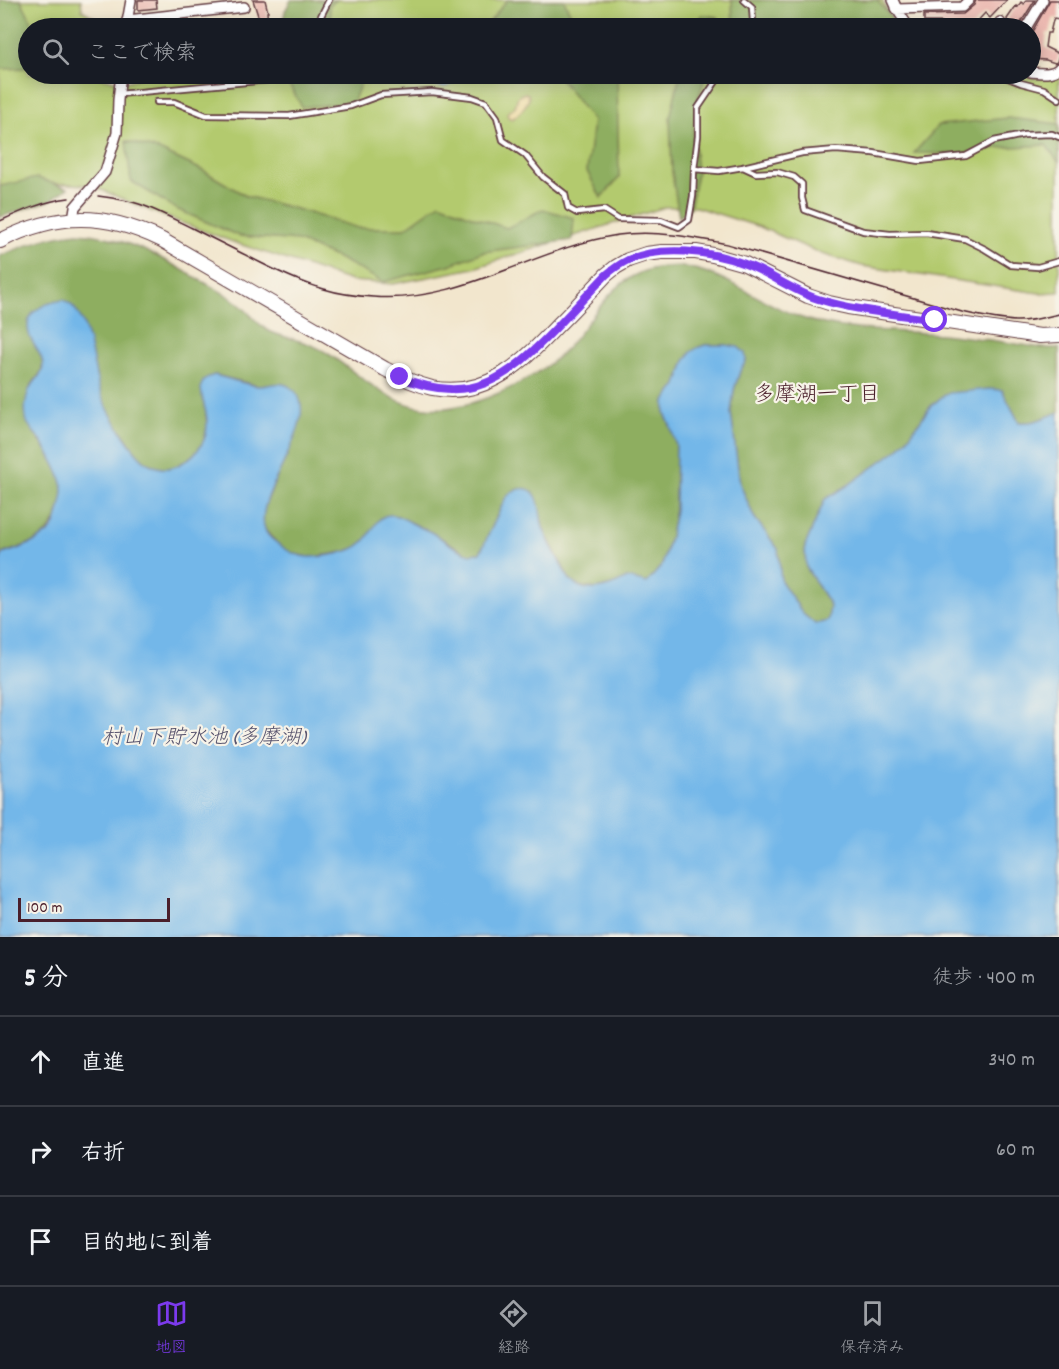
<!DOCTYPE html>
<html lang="ja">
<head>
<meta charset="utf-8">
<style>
  body { margin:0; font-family:Dekko,"Klee One",sans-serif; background:#242831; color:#f1f3f6 }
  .scale { position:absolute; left:18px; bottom:15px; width:152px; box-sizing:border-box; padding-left:6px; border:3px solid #4a1f2b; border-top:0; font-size:16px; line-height:21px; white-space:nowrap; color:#4a1f2b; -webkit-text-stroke:4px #f7f3e8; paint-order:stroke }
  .stop { position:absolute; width:18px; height:18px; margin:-14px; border:4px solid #7c3aed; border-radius:50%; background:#fff }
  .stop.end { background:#7c3aed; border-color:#fff; box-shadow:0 2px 6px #0008 }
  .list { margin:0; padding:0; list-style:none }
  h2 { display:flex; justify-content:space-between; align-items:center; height:78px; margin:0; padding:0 24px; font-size:26px }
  h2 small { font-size:20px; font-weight:400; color:#9ea1a6 }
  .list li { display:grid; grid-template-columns:39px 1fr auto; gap:18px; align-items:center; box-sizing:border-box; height:90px; padding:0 24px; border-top:2px solid #363941 }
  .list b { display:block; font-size:22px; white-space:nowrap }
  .list em { font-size:20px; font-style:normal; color:#9ea1a6 }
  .icon { flex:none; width:33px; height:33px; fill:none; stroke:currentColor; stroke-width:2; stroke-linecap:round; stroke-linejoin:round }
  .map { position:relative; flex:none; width:1059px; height:937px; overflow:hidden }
  .search { position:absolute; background:#171b24; box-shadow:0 3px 15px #0003; left:18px; right:18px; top:18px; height:66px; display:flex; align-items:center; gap:15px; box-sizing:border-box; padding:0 21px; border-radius:33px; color:#9ea1a6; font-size:22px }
  .sheet { height:348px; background:#171b24 }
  nav { display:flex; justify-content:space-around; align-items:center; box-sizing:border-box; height:84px; border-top:2px solid #363941; background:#171b24; font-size:16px; color:#9ea1a6 }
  nav a { display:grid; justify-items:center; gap:3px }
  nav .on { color:#7c3aed }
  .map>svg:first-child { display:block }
  .green { fill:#b3ca6e; stroke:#7e744c; stroke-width:1.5 }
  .forest { fill:#8eae61; stroke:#6c6646; stroke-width:1.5 }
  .sand { fill:#eeda9e; stroke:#9c7c64; stroke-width:1.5 }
  .water { fill:#73b7e9; stroke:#5e6b8a; stroke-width:1.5 }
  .building { fill:#eab4ac }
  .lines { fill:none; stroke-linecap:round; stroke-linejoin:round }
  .lane-casing { stroke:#633d43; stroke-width:8 }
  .street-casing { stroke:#633d43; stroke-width:12 }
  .secondary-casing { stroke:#633d43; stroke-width:16 }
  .lane { stroke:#fff; stroke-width:4.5 }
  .street { stroke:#fff; stroke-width:9 }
  .secondary { stroke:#fff; stroke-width:14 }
  .tram { stroke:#4a1f2b; stroke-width:1.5 }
  .route { stroke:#7c3aed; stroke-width:8 }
  .labels { text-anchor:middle; stroke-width:4.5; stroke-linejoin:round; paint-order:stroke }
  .neighbourhood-label { font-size:21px; fill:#4a1f2b; stroke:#f7f3e8 }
  .water-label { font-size:21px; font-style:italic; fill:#58546e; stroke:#f7f3e8 }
</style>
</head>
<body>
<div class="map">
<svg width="1059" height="937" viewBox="0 0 1059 937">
  <rect width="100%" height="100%" fill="#f7f3e8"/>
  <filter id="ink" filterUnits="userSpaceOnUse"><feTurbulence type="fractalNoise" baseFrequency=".0167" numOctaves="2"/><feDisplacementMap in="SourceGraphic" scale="12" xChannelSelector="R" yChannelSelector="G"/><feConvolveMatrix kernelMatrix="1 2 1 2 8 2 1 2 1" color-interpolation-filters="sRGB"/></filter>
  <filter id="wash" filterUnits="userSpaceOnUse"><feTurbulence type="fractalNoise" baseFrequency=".008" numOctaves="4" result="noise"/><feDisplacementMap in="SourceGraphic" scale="24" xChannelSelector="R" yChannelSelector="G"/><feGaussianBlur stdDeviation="1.35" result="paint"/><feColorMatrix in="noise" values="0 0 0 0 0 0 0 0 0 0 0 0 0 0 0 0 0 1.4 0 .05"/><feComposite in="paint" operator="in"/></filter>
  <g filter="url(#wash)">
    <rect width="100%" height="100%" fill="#f2e6cd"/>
    <path class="green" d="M0,0H81L82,10L105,24V28H28V74H99V77L122,83L152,74H1013L1017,76L1047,79L1059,74V292L1039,293L862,266L822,254L760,227L696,207H665L474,268L393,284L351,281L233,242L153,212L90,185L46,183L0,192Z
      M316,0H882L895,25L916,28H297Z"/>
    <path class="forest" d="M0,0H21L35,28H28V68L0,69Z
      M291,0H337L329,5L332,28H282L285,11Z
      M507,0H564L577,28H485Z
      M732,0H877L900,28H904H733Z
      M702,15L718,17L716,28H694Z
      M283,74H364L353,103L302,107Z
      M552,74H617L619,178L601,198L587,171L593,121L559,77Z
      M680,74H706L698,99L693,134L697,173L690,208L679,217L672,173L670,118Z
      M1008,118L1059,124V163L1046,145L994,148L960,154L914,153L939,125Z
      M126,141L159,150L204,171L246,196L296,209L358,228H405L440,203L474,217L507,228L543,209L574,218L572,240L483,252L449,265L383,282L342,260L298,241L239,236L176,209L131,181Z
      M37,178L68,188L49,201L0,217V186Z
      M78,233C121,235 161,257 198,279C210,286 224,292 235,301C247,309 255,322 267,330C278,336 291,338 303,342C312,345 319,348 327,353C359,374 386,403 425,408C468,413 532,382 562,353C591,325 609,279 651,269C708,255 752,301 802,318C847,333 895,330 941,334C975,337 1009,343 1043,348H1059V412C1046,417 1033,424 1019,422L1002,390L949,393L943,396L930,407L906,441L897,450L847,486L825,499L805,546L806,567L830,605L828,621L815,624L803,614L781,581L778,549L754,517L740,484L731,413L734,390L740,371L746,361L726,345H705L697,348L685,361L677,385L665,401V413L670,425L676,444L675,510L670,537L662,565L647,583L627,578L619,583L597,589L578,586L570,580L547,536L543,527L538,503L528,490C524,489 519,488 515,490C499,499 491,537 480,553L469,554L463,551L429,531L398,516L381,518L367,539L357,547L344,552L320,556L309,557L290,553L276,542L266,531L263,524L264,508L280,470L288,454L276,384L259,386L215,375L206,415L207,426L205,438L202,447L187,460L173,468L161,469L155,467L140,458L117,425L104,403L99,388L84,326L31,316C24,337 38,341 42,359C45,377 31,379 29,392C27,400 30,416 31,424C32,433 42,443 47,451C53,462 63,477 63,489C64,495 62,502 60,507C53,539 31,544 3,553L0,560V256C26,245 50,235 78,233Z"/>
    <path class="sand" d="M525,93L528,94L529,99C525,107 520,114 512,119L508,117L507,113C509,111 512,110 514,108C519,102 513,97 525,93Z"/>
    <path class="water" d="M422,74H462C449,92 440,88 422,80Z
      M63,300C90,309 92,368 100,391C106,409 132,453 148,463C160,470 171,470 182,463C201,452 210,435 206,413C204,404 201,396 201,386C203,379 207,377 215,375C226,378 248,385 259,386C269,386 280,380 290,387C329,413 255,490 264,526C265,533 271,539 277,543C287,551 297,557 310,557C325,557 351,553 362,543C372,536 375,516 389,515C397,514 404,519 410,522C417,526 424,529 431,532C441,538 459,552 471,554C473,554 478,553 480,553L505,499C513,489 528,483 536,496C541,506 540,518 543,528C547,538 552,548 557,557C561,565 565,574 571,581C586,596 611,587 627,578L647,583L662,565L670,537L675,510L676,445L670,425L665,413V401L677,385L685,361L691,352L697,348L705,345H726L738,347L745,353L746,361L740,371L734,390L731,413L740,484L754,517L778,549L781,581L803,614L815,624L828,621L830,605L806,567L805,546L825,499L847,486L897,450L906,441L930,407L943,396L949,393L989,389L1002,390L1019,422C1033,424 1046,417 1059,412V937H0V560L3,554C20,548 40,542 52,529C57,523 58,515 60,508C61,502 63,496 63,490C63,478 50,455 43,444C38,436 31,430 27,422C24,413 25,399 29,390C32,384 39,378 42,371C46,358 35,349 30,337C21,313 43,303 63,300Z"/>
    <g id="blocks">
      <path class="building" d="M138,0H156L157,8L138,10Z
        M253,0H265L268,12H267L268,28H262Z
        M976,0H1007L990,18L985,13L972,27L942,28V22H924V15L963,14L974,5Z
        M1026,0H1035L1020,24L1019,28H1009L1007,19L1016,6L1018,7L1021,2L1024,4Z
        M1050,0H1059V19L1054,18L1053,20L1050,33H1047L1045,47L1059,54L1057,62L1055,63L1046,60L1030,59L1032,32Z"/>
    </g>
  </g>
  <g filter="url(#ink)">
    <use href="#blocks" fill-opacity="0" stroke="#633d43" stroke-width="1.5"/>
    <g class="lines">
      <g class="lane-casing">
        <path id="lane" d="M744,0L752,7L753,22L752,28
          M315,28L329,0
          M885,74L896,76L902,74
          M998,74L1021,83L1044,89L1059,99
          M119,94L279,79L284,74
          M157,102H174L206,115L289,116L351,106L381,95L432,92L472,97L486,102L497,117L503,140L525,155L543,177L565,194L568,208L577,213L604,210L618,219L661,220L679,227L689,220L693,196L694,169L698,136V108L721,74
          M743,167L756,173L777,172L794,177L802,184V198L805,210L863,231L890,234L926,233L965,239L985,249L1011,265L1038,267L1059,261
          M694,169L719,171L743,167L802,153L836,150L873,153L920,161L966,156L994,141L1024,135L1052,134L1059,137"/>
      </g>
      <g class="street-casing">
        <path id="street" d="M893,0L897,9L962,7L969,0
          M896,8L906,23
          M127,20L244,7
          M1000,22L1002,28
          M126,28L131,0
          M1026,28L1043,0
          M1030,72C1040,73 1052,75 1059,68
          M73,219L75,207L105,172L117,133L118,100L121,74"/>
      </g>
      <g class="secondary-casing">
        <path id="secondary" d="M0,241C57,212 104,212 162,240L385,369C400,377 416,384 432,388C487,399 524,361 558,325C574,309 590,292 606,275L616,267L628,260L646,254L662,252H696L713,255L745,264L808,296L829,303L848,307L1040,336L1059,335"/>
      </g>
      <use href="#lane" class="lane"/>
      <use href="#street" class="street"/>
      <use href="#secondary" class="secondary"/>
      <path class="tram" d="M98,196C113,198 128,200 142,205C159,211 175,220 192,228C215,240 238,251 261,263C281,273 302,283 324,289C340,294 356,296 373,297C461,304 534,248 618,235C655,230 691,237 727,244L962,312C980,316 997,320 1015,321C1030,322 1045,317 1059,314
        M0,221C22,211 44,201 69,198"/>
    </g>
  </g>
  <g class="lines" filter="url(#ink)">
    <path class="route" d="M400,377C470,407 507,379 555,329C572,311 589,293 606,275C613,269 620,264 628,260C661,245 712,251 745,264C770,273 792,291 818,299C856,311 896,314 935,320"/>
  </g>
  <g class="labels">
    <g class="neighbourhood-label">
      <text x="817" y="400">多摩湖一丁目</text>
    </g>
    <g class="water-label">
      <text x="204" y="743">村山下貯水池 (多摩湖)</text>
    </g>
  </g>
</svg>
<div class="scale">100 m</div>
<div class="stop" style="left:935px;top:320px"></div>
<div class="stop end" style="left:400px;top:377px"></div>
<div class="search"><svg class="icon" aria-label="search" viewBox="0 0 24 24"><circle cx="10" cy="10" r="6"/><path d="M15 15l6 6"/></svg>ここで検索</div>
</div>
<section class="sheet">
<h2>5 分<small>徒歩 · 400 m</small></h2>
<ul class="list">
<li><svg class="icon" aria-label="ahead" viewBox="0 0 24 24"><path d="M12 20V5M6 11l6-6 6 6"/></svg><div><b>直進</b></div><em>340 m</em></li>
<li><svg class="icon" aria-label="right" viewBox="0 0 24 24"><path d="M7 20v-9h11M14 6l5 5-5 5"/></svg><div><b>右折</b></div><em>60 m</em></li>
<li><svg class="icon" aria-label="arrive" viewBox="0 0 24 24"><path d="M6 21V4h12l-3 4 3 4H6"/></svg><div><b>目的地に到着</b></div></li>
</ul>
</section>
<nav>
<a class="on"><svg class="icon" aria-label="map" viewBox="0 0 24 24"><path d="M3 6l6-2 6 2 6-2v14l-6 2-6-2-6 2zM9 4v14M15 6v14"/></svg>地図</a>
<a><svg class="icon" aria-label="directions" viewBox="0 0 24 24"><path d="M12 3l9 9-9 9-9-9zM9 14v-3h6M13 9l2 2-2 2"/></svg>経路</a>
<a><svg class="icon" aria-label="saved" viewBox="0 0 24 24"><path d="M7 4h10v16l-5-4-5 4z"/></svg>保存済み</a>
</nav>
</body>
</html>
